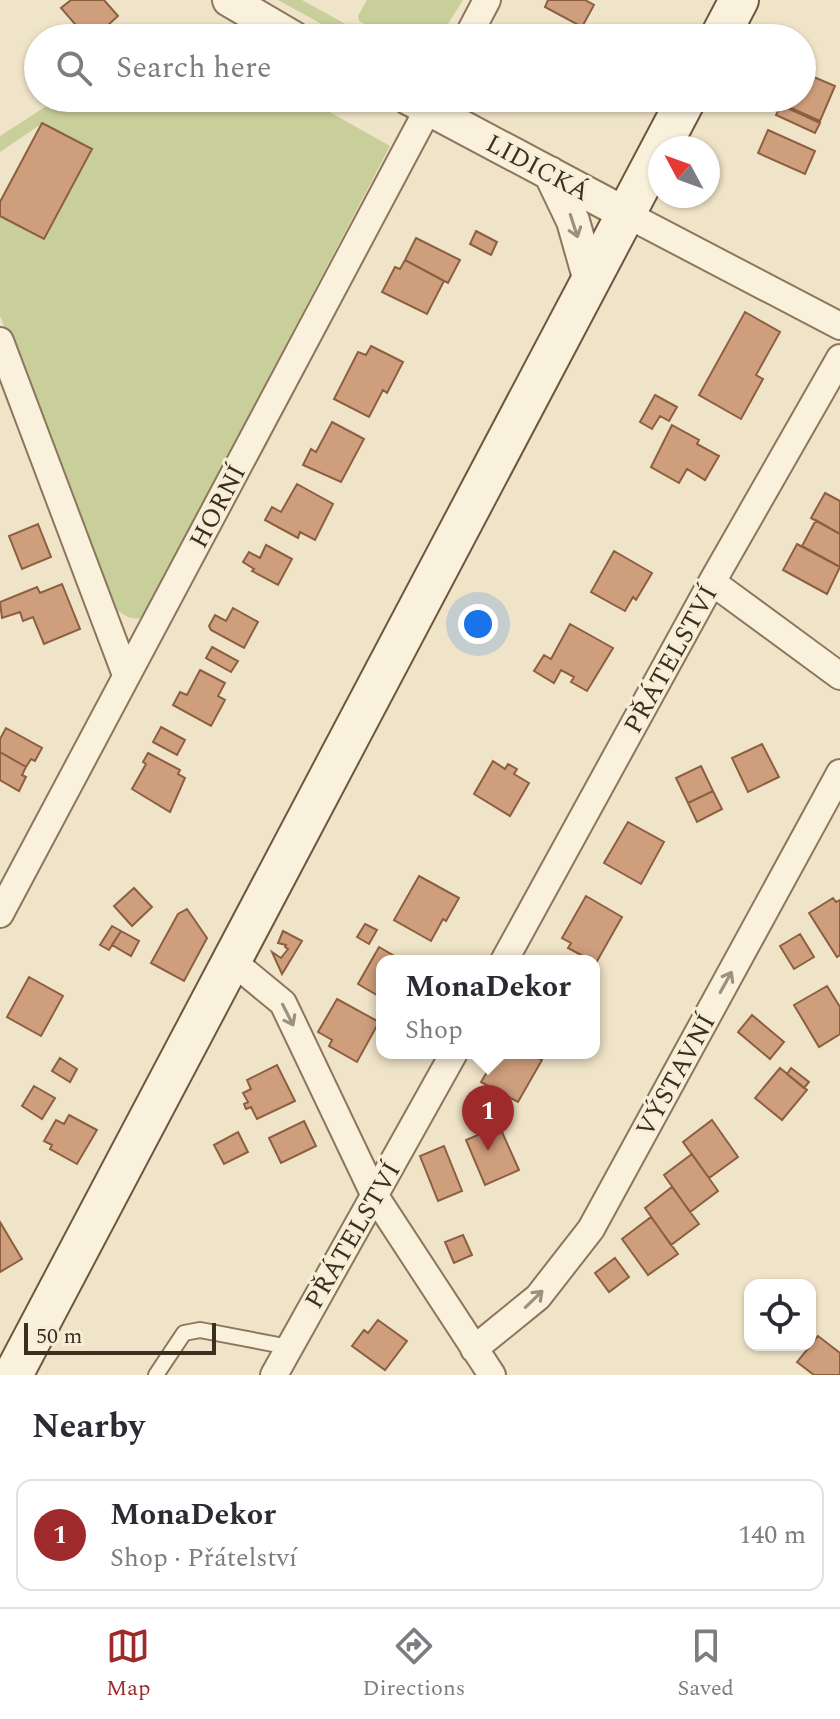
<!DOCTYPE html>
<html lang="en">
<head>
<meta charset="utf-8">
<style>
  body { margin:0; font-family:Spectral,serif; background:#f7f7f7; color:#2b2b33 }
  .controls { position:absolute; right:24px; bottom:24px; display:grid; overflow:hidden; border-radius:16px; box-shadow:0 2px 6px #0004 }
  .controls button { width:72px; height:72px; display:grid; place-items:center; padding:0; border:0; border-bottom:2px solid #e1e1e2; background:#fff; color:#2b2b33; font:40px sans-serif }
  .compass { position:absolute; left:648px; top:136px; width:72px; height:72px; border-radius:50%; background:#fff; box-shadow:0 2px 6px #0004; rotate:311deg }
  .scale { position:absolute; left:24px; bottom:20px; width:192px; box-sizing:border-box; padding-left:8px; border:4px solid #3d2e20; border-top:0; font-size:22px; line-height:28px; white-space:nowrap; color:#3d2e20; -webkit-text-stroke:6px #f7eed8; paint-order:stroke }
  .you { position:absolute; left:478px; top:624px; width:28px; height:28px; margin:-20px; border:6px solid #fff; border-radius:50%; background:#1a73e8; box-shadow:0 0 0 12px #1a73e833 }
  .badge { display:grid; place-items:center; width:52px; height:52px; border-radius:50%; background:#9e2a2b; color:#fff; font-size:26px; font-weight:700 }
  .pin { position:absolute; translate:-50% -66px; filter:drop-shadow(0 2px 4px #0008) }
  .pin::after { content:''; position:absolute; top:42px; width:28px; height:24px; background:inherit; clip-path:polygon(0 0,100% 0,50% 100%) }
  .popup { position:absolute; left:376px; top:955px; width:224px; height:104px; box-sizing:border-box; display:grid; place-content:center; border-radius:16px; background:#fff; filter:drop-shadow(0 2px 6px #0005); font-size:26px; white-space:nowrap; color:#7c7c81 }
  .popup b { font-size:30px; color:#2b2b33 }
  .popup::after { content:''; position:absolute; left:50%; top:100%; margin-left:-16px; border:16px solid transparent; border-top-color:#fff }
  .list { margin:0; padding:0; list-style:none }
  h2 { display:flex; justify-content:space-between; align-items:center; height:104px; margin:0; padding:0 32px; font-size:34px }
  h2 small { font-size:26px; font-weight:400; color:#7c7c81 }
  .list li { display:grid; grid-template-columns:52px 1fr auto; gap:24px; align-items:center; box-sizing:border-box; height:112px; margin:0 16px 16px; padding:0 16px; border:2px solid #e1e1e2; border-radius:16px }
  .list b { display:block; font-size:30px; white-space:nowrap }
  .list p { margin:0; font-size:26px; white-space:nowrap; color:#7c7c81 }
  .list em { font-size:26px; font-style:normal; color:#7c7c81 }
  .icon { flex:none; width:44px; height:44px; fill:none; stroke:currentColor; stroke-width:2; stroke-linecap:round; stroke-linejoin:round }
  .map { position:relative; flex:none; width:840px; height:1375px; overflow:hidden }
  .search { position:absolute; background:#fff; box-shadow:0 2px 6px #0004; left:24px; right:24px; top:24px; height:88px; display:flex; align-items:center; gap:20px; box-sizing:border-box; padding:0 28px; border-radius:44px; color:#7c7c81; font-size:30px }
  .sheet { height:232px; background:#fff }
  nav { display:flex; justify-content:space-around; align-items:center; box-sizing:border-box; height:112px; border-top:2px solid #e1e1e2; background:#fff; font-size:22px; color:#7c7c81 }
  nav a { display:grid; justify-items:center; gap:4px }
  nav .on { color:#9e2a2b }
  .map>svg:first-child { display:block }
  .green { fill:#c9cf9b }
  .building { fill:#cf9f7d; stroke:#8d5f41; stroke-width:2 }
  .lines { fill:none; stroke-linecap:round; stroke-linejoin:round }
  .service-casing { stroke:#8d765c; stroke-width:18 }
  .minor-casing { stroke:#8d765c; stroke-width:30 }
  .tertiary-casing { stroke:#8d765c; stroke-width:36 }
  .secondary-casing { stroke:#6f573f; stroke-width:42 }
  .service { stroke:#faf1dc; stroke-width:14 }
  .minor { stroke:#faf1dc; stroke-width:26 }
  .tertiary { stroke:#faf1dc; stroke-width:32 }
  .secondary { stroke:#faf1dc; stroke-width:38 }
  .oneway { stroke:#9c907e }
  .labels { text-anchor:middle; stroke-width:6; stroke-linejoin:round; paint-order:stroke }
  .street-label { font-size:26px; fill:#3d2e20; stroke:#f7eed8 }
</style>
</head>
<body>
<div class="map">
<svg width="840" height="1375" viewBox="0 0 840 1375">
  <rect width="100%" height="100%" fill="#f0e4c8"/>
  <path class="green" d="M278,0H302L371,38H347Z
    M367,0H463L439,38H390L359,21L358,16Z
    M59,98H305L390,146L143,617C131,622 122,614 113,607L0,316V202L40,125L0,152V136Z"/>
  <path class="building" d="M71,0H104L118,16L94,38H87L61,8Z
    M548,0H585L594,5L582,27L545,7Z
    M802,72L835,86L820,121L780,103L782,98H802Z
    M781,105L820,123L815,133L776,115Z
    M42,123L92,149L44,239L0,216V202Z
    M768,130L815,151L805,174L758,153Z
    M476,231L497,242L491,255L470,244Z
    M416,238L460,260L448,283L405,260Z
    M405,260L444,281L427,314L382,292L395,267L400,269Z
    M745,312L780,332L756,375L763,379L741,419L699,395Z
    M371,346L403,362L387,393L383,390L369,417L334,399L358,352L366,355Z
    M655,395L677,407L669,421L660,416L652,429L640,422Z
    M332,422L364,439L341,482L303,465L311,449L316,452Z
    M672,425L699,440L697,444L719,456L705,480L687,469L679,483L651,467Z
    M297,484L333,504L315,540L300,532L298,538L265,520L272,507L281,512Z
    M825,493L840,501V534L811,518Z
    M816,520L840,534V567L802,546Z
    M38,524L51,557L22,569L9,536Z
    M797,544L840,567L827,594L783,570Z
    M266,545L292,559L278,585L252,571L254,569L243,562L249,552L260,558Z
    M614,551L652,573L636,600L633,597L625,611L591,592Z
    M62,584L80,629L44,644L33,617L23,621L20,612L2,618L0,602L37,587L40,593Z
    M233,608L258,622L244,648L211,630L209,626L215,615L226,621Z
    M570,624L613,648L587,691L571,682L574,677L561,670L554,683L534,671L544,655L551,659Z
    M212,647L238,661L231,672L206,658Z
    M200,670L225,683L218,696L225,700L211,726L173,705L180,692L187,695Z
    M161,727L185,740L177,755L153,742Z
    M6,728L42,748L35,761L31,759L26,767L0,752V739Z
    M762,744L779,777L748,792L732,758Z
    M0,752L26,767L22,775L26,777L19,791L0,780Z
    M148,753L180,770L178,774L185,778L170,812L132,789L146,764L143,762Z
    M493,761L505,769L508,764L517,769L514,774L529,783L510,816L474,794Z
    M701,766L713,791L688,803L676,778Z
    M713,791L722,809L697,822L688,803Z
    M628,822L664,842L641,884L604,863Z
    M419,876L459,898L446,921L443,919L431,941L394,920Z
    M134,888L152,907L132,926L114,906Z
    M586,896L622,917L596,963L568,948L571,943L562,938Z
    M833,898L836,902L840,900V955L837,957L809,913Z
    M187,909L207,938L184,981L151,963L178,914Z
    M365,924L377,930L369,944L357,937Z
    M112,926L121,931L109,950L100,945Z
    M121,931L139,941L131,956L112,945Z
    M283,931L302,941L282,974L272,952L281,958L288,949L285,947L286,945L278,943Z
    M800,934L814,957L794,969L780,946Z
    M379,947L403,961H382V998L358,984Z
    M29,977L63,996L41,1036L7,1017Z
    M827,986L840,1007V1034L819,1047L794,1005Z
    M337,999L379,1022L357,1062L329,1046L332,1040L318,1032Z
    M752,1015L784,1042L770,1059L738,1032Z
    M498,1053H529L542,1060L518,1102L481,1082Z
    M60,1058L77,1069L70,1082L52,1071Z
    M277,1065L295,1101L257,1119L251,1107L246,1109L244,1104L248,1102L243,1093L251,1089L247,1080Z
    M780,1068L807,1090L782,1120L755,1098Z
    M791,1068L809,1082L804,1088L787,1074Z
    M34,1086L55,1098L42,1119L22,1106Z
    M69,1115L97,1130L77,1164L50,1149L52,1145L44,1141L56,1120L64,1124Z
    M712,1120L738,1157L709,1178L683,1142Z
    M304,1121L316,1146L281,1163L269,1138Z
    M238,1132L248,1152L224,1164L214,1145Z
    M502,1132L519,1170L485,1185L466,1140L480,1134L483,1140Z
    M444,1146L462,1191L438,1201L420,1156Z
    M692,1154L718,1191L690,1212L664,1175Z
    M672,1187L699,1224L671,1245L645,1208Z
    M651,1217L678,1254L648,1275L622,1239Z
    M0,1222L22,1259L0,1272Z
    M463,1235L472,1255L454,1263L445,1242Z
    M615,1258L629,1277L609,1292L595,1273Z
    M378,1320L407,1341L385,1370L352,1346L364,1330L368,1333Z
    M818,1336L840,1353V1375H814L797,1362Z"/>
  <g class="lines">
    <g class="service-casing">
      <path id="service" d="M156,1375L184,1333L200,1330L289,1347"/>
    </g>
    <g class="minor-casing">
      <path id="minor" d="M467,38L487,0
        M626,214L840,326
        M0,341L126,675
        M712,582L840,676
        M0,914L434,98
        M232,961L283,1003L375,1196L492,1375
        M504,961L712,582L840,358
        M474,1349L538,1297L591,1229L840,773
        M274,1375L454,1053"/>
    </g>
    <g class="tertiary-casing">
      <path id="tertiary" d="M229,0L294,38
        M408,98L626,214
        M550,173L573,221L590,281"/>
    </g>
    <g class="secondary-casing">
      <path id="secondary" d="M719,38L739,0
        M13,1375L687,98"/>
    </g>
    <use href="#service" class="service"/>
    <use href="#minor" class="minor"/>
    <use href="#tertiary" class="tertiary"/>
    <use href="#secondary" class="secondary"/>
  </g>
  <defs><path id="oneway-shaft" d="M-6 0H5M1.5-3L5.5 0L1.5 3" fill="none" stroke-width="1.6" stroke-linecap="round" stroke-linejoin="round" transform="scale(2)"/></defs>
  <g class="oneway">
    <use href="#oneway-shaft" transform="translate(574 226) rotate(72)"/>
    <use href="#oneway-shaft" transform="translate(726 982) rotate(-61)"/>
    <use href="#oneway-shaft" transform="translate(288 1015) rotate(63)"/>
    <use href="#oneway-shaft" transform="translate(534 1299) rotate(-44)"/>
  </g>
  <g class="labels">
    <g class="street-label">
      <text transform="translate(538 167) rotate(28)" y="9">LIDICKÁ</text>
      <text transform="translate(217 506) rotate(-62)" y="9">HORNÍ</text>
      <text transform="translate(670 659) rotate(-61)" y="9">PŘÁTELSTVÍ</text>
      <text transform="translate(675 1075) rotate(-61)" y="9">VÝSTAVNÍ</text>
      <text transform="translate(352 1235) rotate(-60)" y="9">PŘÁTELSTVÍ</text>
    </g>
  </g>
</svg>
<div class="controls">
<button><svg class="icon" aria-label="locate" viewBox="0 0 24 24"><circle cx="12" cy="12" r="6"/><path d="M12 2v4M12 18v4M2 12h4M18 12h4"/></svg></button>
</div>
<svg class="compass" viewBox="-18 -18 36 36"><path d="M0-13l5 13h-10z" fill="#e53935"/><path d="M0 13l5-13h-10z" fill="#7c7c81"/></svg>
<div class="scale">50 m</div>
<div class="you"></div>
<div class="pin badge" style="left:488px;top:1151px">1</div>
<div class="popup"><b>MonaDekor</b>Shop</div>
<div class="search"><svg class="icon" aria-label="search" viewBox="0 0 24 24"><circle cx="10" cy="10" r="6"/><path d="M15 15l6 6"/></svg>Search here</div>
</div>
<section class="sheet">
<h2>Nearby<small></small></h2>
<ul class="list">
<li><span class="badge">1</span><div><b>MonaDekor</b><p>Shop · Přátelství</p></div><em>140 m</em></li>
</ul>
</section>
<nav>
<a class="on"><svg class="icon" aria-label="map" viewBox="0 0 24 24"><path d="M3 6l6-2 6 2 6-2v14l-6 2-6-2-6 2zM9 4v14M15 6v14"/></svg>Map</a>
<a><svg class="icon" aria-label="directions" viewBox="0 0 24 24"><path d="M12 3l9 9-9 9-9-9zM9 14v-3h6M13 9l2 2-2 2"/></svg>Directions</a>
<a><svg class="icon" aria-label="saved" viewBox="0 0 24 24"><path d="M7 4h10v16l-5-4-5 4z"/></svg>Saved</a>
</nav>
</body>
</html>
